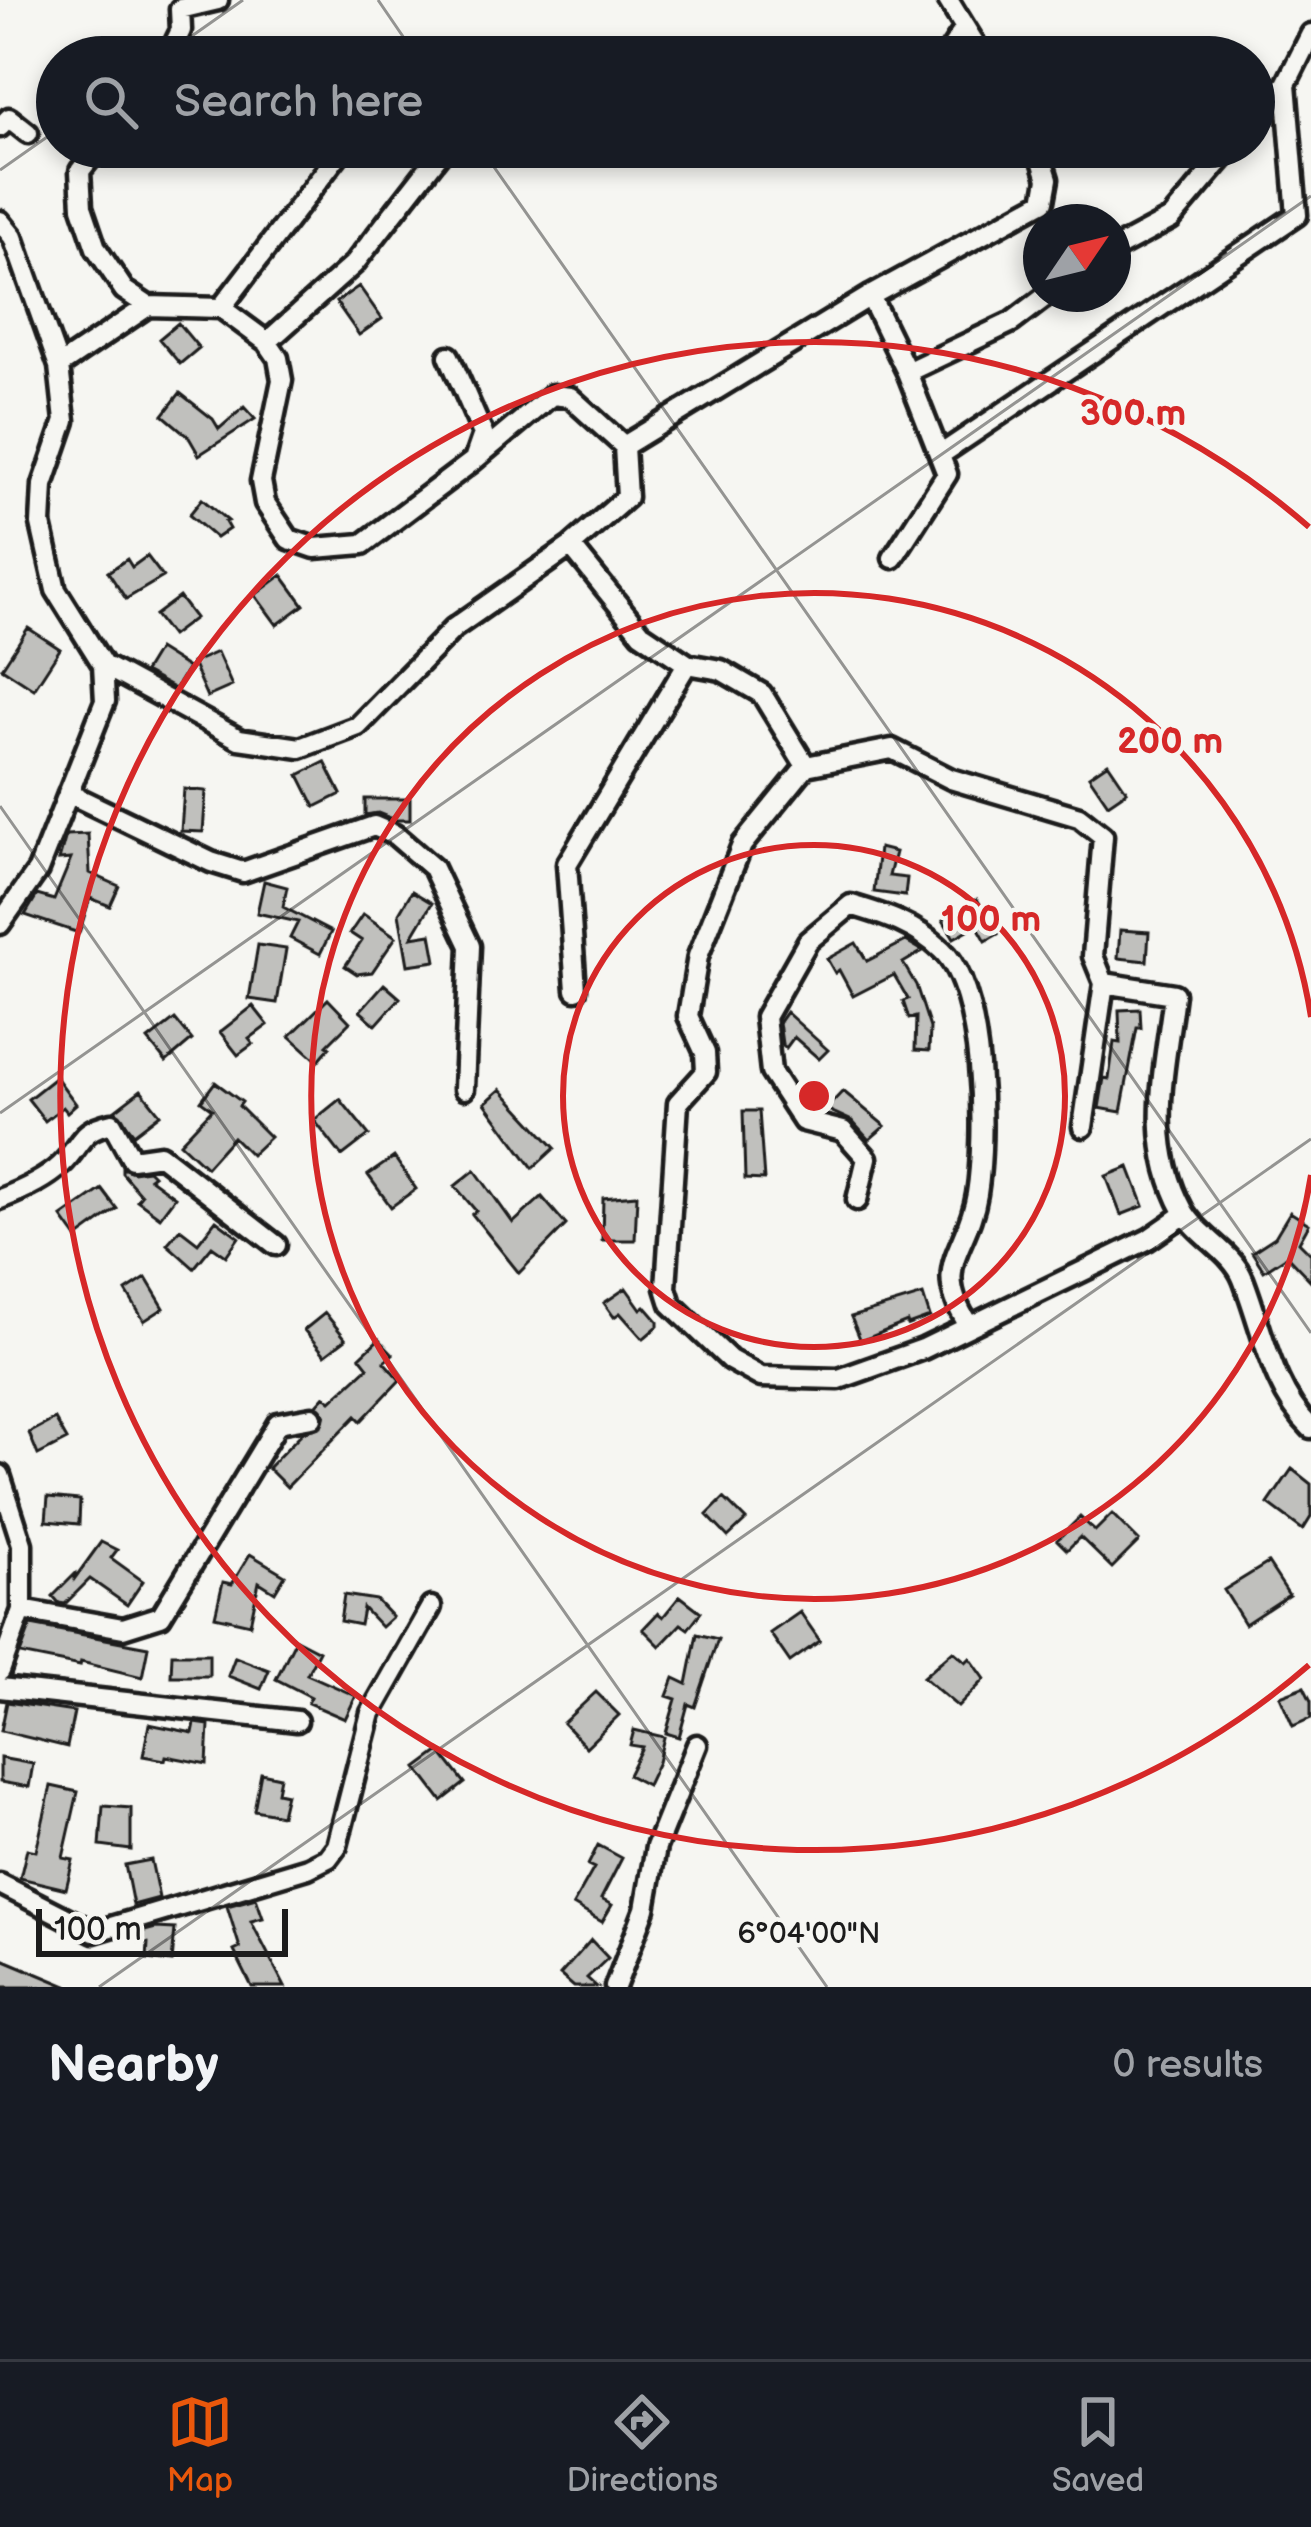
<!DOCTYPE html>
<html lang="en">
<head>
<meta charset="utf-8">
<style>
  body { margin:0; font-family:"Balsamiq Sans",sans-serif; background:#20242c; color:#f1f3f6 }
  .compass { position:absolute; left:1023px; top:204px; width:108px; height:108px; border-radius:50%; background:#171b24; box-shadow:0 6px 18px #0003; rotate:55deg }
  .scale { position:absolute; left:36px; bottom:30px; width:252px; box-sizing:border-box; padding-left:12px; border:6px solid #1c1c1c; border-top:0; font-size:33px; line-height:42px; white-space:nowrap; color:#1c1c1c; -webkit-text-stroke:9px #f6f6f2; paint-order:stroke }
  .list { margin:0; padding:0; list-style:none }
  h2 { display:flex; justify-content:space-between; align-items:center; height:156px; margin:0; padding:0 48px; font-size:51px }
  h2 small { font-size:39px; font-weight:400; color:#9ea1a6 }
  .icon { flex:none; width:66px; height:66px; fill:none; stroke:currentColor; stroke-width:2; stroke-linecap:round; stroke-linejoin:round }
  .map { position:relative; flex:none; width:1311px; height:1987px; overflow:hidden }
  .search { position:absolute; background:#171b24; box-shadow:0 6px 18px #0003; left:36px; right:36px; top:36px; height:132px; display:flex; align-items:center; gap:30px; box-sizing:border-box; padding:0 42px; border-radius:66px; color:#9ea1a6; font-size:45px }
  .sheet { height:372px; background:#171b24 }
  nav { display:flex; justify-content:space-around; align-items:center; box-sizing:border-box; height:168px; border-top:3px solid #363941; background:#171b24; font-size:33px; color:#9ea1a6 }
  nav a { display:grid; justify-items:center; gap:6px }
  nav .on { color:#ea580c }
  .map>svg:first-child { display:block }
  .building { fill:#c0c0bd; stroke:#1c1c1c; stroke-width:3 }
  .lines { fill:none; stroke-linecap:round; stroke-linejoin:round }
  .minor-casing { stroke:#1c1c1c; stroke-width:27 }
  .minor { stroke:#f6f6f2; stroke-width:18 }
  .ticks { fill:none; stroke:#1c1c1c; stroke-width:3; stroke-opacity:0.45 }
  .ring { fill:none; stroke:#d62828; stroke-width:6 }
  .ticks-label { font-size:30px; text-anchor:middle; fill:#1c1c1c; stroke:#f6f6f2; stroke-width:9; stroke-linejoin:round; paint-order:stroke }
  .centre { fill:#d62828; stroke:#f6f6f2; stroke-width:6 }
  .ring-label { font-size:36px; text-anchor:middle; font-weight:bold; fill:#d62828; stroke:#f6f6f2; stroke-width:9; stroke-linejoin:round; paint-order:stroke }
</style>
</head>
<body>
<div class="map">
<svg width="1311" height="1987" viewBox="0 0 1311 1987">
  <rect width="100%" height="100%" fill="#f6f6f2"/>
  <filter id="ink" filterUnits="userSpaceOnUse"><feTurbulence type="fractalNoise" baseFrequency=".00833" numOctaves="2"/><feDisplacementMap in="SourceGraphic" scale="24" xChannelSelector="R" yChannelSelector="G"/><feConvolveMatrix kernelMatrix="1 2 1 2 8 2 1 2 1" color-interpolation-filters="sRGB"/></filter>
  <g filter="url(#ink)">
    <path class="building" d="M359,286L382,319L359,335L336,302Z
      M178,323L199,348L180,364L159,339Z
      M180,393L213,419L219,429L244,407L255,419L199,455L188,436L163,415Z
      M202,499L228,521L225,522L229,529L216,538L189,515Z
      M147,556L163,577L126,599L108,572L127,559L132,567Z
      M282,575L304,605L277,625L255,595Z
      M179,597L195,618L171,636L155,615Z
      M28,628L60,649L34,689L2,668Z
      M158,649L188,668L175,689L144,672Z
      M217,652L232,686L207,697L192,663Z
      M325,762L341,794L315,807L299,775Z
      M1108,763L1127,791L1108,804L1089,776Z
      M184,789L206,791L203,832L181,831Z
      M365,799H410V820H395L378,813L365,815Z
      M88,834L90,873L119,886L110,906L90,898L79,933L25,915L37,895L54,900L71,859L59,860L66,835Z
      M879,848L895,852L889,876L907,878L905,896L874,892Z
      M264,881L287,887L283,907L331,932L320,954L290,938L298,922L257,913Z
      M412,891L432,903L412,937L431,934L436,961L408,965L399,913Z
      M977,899L998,934L986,941L977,925L954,938L943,920Z
      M363,914L396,937L372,972L357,974L345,966L362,941L350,933Z
      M1120,930L1149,932L1147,961L1118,958Z
      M906,941L923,951L903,963L916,985L930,1028L929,1051L915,1050L916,1017L909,1019L903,1001L908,999L894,975L853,996L839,970L835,973L827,959L856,943L867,961Z
      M258,945L286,949L277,1003L249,999Z
      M384,984L400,998L376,1025L360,1011Z
      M328,999L350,1022L327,1045L330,1047L318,1061L290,1036Z
      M253,1006L268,1025L249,1039L253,1044L238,1055L220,1032Z
      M1140,1009L1141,1028H1137L1121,1112L1099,1108L1104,1078L1109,1079L1114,1042L1120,1043L1119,1010Z
      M786,1012L828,1050L819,1059L794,1037L786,1048L782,1044L779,1022Z
      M175,1019L192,1040L166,1062L148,1040Z
      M56,1077L76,1104L67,1112L63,1107L45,1121L28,1099Z
      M215,1082L242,1102L239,1106L270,1137L251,1155L233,1137L206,1167L180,1143L212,1109L201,1101Z
      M501,1089L555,1148L533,1168L485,1103Z
      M141,1090L160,1114L134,1134L115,1110Z
      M843,1091L885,1126L869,1140L852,1121L826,1109Z
      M340,1099L369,1135L342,1156L314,1120Z
      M743,1111H759L764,1180L745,1179Z
      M394,1157L416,1189L391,1207L368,1175Z
      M1129,1167L1144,1206L1121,1215L1106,1176Z
      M122,1168L133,1172L148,1170L153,1175L149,1178L175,1197L160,1217L137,1200L141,1195L122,1173Z
      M475,1170L513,1223L542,1197L566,1225L519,1273L472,1214L476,1211L455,1186Z
      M102,1189L117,1209L77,1238L62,1217Z
      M637,1195L635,1240H602L603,1198Z
      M1290,1212L1309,1224L1299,1242L1311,1254V1281L1287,1256L1264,1271L1252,1252L1275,1237Z
      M216,1220L239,1237L226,1256L212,1246L194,1268L167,1244L180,1229L198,1243Z
      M146,1278L164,1308L144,1321L126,1291Z
      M626,1288L641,1309L645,1306L658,1321V1326L643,1339L620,1313L614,1317L604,1303Z
      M923,1295L930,1317L908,1325L907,1322L861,1341L851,1317Z
      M325,1313L346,1339L325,1355L304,1330Z
      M379,1339L393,1354L384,1362L400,1380L361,1421L356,1416L287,1487L268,1468L303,1432L321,1426L325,1414L317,1405L325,1396L331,1401L368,1367L360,1357Z
      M55,1419L67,1440L38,1455L29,1433Z
      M1292,1469L1311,1484V1517L1303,1530L1268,1504Z
      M48,1497L80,1500L79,1524L46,1521Z
      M724,1498L746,1520L728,1537L707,1515Z
      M1112,1514L1139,1541L1112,1568L1080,1537L1067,1550L1057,1540L1080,1517L1095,1531Z
      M101,1542L117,1550L111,1558L143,1581L127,1605L90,1579L65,1604L59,1603L53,1596L75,1574V1578Z
      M250,1554L285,1575L275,1592L259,1582L250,1624L215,1616L223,1582L232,1584Z
      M1268,1563L1289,1595L1245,1624L1224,1590Z
      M344,1595L376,1600L392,1617L381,1627L363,1608L360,1625L340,1621Z
      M680,1596L701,1612L688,1629L681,1624L660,1646L643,1629L658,1613L663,1617Z
      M800,1612L820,1641L790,1662L770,1633Z
      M31,1625L148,1647L142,1677L81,1662L80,1666L20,1654Z
      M697,1634L718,1639L695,1707L688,1704L679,1737L666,1733L676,1699L667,1696L674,1678L687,1684Z
      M296,1639L319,1651L307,1674L356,1696L345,1719L308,1703L311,1697L276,1679Z
      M953,1651L966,1662L970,1658L985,1679L958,1707L923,1677Z
      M172,1654H209V1676H171Z
      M235,1657L269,1670L261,1689L228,1676Z
      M1304,1687L1311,1701V1718L1293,1726L1280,1696Z
      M596,1692L619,1715L586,1747L563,1723Z
      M7,1702L74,1712L67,1747L1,1731Z
      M195,1723L209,1725L207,1764L166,1756L165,1760L143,1756L149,1724L193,1733Z
      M634,1730L664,1737L658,1762L647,1785L628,1775L642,1747L630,1745Z
      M440,1751L465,1783L442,1801L417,1768Z
      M0,1758L33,1764L29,1787L0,1782Z
      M261,1773L280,1777L277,1792L286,1794L281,1815L254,1810Z
      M51,1786L78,1792L63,1858L73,1860L66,1889L20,1878L27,1849L36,1851Z
      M103,1806L131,1808V1850L100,1846Z
      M598,1845L622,1858L601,1899L612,1905L602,1922L573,1905L594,1868L588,1865Z
      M151,1860L159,1898L133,1905L125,1865Z
      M256,1898L263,1918L251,1921L285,1987H252L234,1951L240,1948L227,1906Z
      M156,1928L175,1929L172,1962L147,1959L148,1943L140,1942L141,1932Z
      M591,1940L608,1958L587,1978L597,1987H574L560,1975Z
      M0,1958L69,1987H0Z"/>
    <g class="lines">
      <g class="minor-casing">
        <path id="minor" d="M948,0L983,57
          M168,57L181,30L180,9L218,0
          M946,57L965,28
          M1254,122L1286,84L1311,34
          M0,127L9,118L28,133
          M99,147L80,171L82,207L96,248L124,290L148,306
          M0,221L13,237L59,366L65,421L43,485L41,524L56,590L103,665L105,701L38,870L0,924
          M1113,250L1171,219L1232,147
          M870,296L907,372L1012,322L1049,294
          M221,308L344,147
          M267,342L354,264L445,147
          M449,356L483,434L475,457
          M59,366L148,306L221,308L267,342L278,358L282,380L261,481L265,503L289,539L315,548L363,544L473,461L552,395L570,397L624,446L870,296L1044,201L1048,179L1038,147
          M940,455L1297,215L1286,84
          M571,546L641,633L687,664L721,670L762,694L806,766L742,845L698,956L688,1016L705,1053L706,1072L678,1103L666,1288L671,1304L730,1360L761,1377L839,1379L923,1349L1149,1239L1185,1214
          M893,558L947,474L907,372
          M103,665L239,739L300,748L358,726L454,628L571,546L627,497L624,446
          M806,766L892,749L951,779L1079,817L1103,836L1093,956L1104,983L1174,994C1165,1070 1145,1140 1183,1210C1197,1236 1232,1251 1243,1279C1263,1330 1272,1390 1311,1428
          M68,793L211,862L243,872L374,826L395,835L433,868L470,946L464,1089
          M576,990L567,864L687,664
          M1083,1127L1104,983
          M0,1199C21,1191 44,1181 61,1165C83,1144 78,1130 112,1123L132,1159L160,1155L276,1245
          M857,1200L867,1158L843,1131L803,1121L771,1072L765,1017L808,941L851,905C885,915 916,925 942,950C985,991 986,1137 977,1194C968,1251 930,1265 968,1324
          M0,1475L22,1544V1610L0,1671
          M22,1610L123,1628L161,1616L278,1423L312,1417
          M0,1688L297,1721
          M0,1884L94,1932L308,1868L328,1858L337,1846L371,1713L431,1607
          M615,1987L645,1909L656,1847L697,1745"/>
      </g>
      <use href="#minor" class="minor"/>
    </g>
  </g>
  <path class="ticks" d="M378,0L417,57M162,57L243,0M480,147L1311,1333M0,170L57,130M0,806L827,1987M0,1113L1311,196M99,1987L1311,1139"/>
  <g class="ring">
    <circle cx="814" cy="1096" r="251"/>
    <path d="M1311 1175A503 503 0 1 1 1311 1017"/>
    <path d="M1309 1665A754 754 0 1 1 1309 527"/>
  </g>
  <g class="ticks-label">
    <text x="809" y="1943">6°04'00"N</text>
  </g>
  <circle cx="814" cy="1096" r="18" class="centre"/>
  <g class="ring-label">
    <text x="1133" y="425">300 m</text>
    <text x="1170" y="753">200 m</text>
    <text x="991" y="931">100 m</text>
  </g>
</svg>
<svg class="compass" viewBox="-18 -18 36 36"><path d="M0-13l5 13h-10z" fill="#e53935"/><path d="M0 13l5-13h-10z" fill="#9ea1a6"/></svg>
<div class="scale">100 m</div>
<div class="search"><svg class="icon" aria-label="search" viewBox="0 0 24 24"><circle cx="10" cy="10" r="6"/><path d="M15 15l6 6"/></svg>Search here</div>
</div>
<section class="sheet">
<h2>Nearby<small>0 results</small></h2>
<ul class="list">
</ul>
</section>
<nav>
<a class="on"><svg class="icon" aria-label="map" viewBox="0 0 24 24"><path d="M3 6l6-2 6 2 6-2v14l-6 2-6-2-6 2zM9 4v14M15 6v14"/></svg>Map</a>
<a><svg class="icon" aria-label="directions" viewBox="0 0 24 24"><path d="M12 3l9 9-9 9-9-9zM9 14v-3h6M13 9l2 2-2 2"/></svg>Directions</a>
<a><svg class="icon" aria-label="saved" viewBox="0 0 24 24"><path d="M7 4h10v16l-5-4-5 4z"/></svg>Saved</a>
</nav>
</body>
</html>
